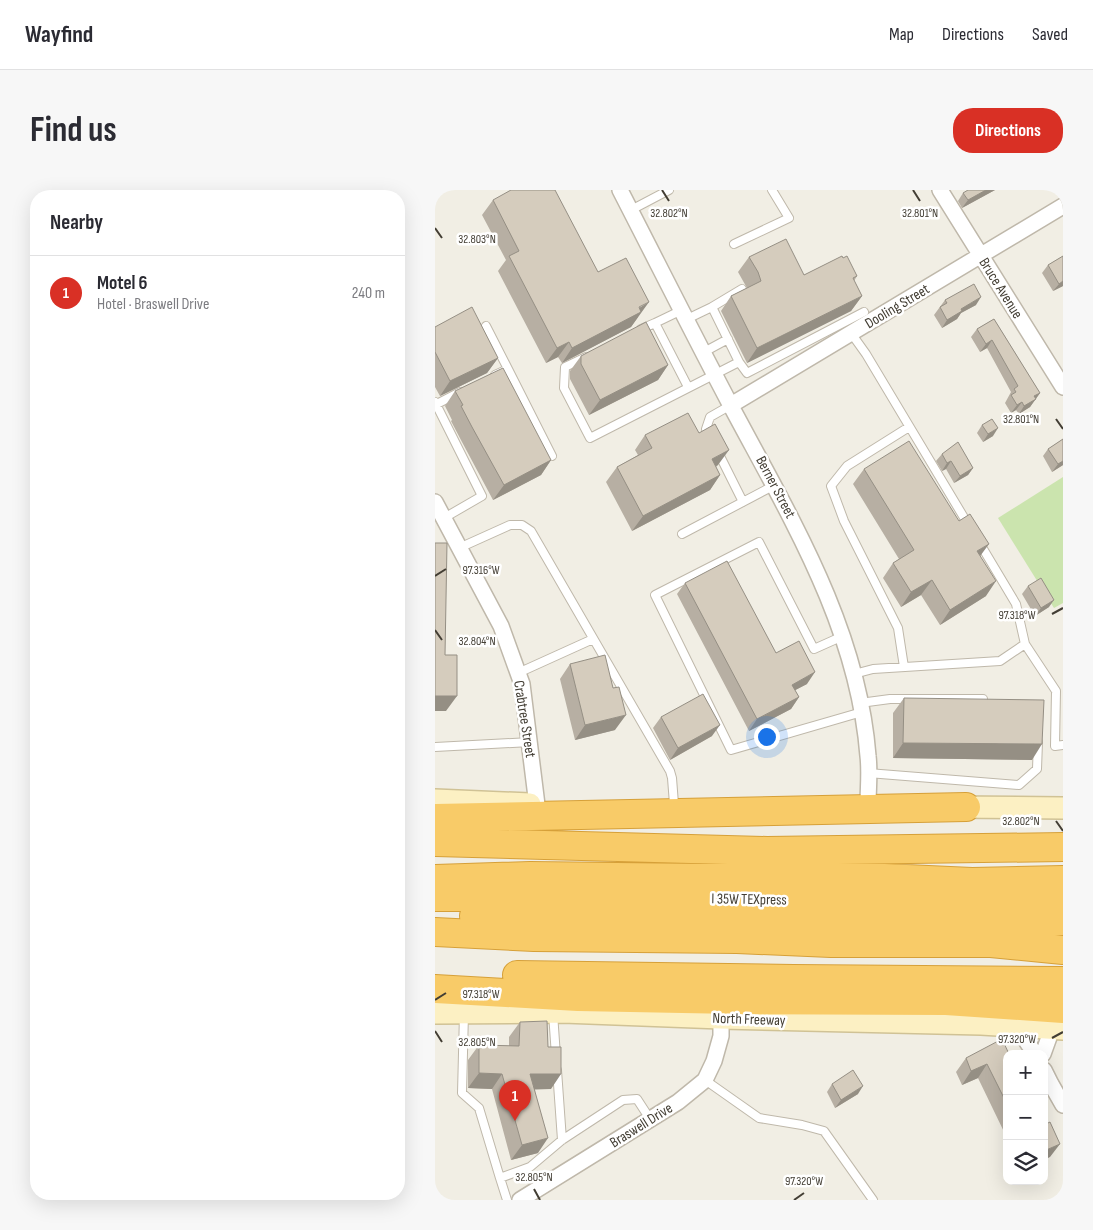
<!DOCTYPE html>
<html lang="en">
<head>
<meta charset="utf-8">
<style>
  body { margin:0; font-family:"Sofia Sans Condensed",sans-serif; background:#f7f7f7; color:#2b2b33 }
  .controls { position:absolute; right:15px; bottom:15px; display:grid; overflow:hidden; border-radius:10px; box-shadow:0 5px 20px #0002 }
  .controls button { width:45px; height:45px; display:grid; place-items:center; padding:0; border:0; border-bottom:1px solid #e1e1e2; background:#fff; color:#2b2b33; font:25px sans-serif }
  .you { position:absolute; left:331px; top:546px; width:18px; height:18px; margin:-12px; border:4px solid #fff; border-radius:50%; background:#1a73e8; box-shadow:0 0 0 8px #1a73e833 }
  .badge { display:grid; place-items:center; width:32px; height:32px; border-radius:50%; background:#d93025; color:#fff; font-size:16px; font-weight:700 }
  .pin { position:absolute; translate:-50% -41px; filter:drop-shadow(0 1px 2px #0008) }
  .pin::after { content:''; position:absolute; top:26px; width:18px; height:15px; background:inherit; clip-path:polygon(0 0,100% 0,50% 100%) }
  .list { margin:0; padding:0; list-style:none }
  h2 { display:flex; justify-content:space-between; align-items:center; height:65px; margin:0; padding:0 20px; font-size:21px }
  h2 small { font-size:16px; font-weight:400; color:#7c7c81 }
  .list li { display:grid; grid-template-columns:32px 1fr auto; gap:15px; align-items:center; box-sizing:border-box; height:75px; padding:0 20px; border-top:1px solid #e1e1e2 }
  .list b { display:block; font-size:19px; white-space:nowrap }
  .list p { margin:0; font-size:16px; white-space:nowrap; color:#7c7c81 }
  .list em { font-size:16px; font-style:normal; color:#7c7c81 }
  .icon { flex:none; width:28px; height:28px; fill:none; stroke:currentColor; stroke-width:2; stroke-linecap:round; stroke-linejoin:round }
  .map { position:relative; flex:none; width:628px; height:1010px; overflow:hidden; border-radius:20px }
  header { display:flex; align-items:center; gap:30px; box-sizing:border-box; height:70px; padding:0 25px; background:#fff; border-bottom:1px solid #e1e1e2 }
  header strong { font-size:24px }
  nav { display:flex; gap:28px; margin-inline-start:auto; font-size:18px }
  .intro { display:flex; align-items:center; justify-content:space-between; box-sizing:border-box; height:120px; padding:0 30px }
  h1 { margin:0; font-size:35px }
  .button { padding:12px 22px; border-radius:20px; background:#d93025; color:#fff; font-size:18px; font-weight:700 }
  main { display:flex; gap:30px; padding:0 30px }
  aside { flex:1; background:#fff; border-radius:20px; box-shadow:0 5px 20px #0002 }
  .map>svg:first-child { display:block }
  .green { fill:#cbe4ae }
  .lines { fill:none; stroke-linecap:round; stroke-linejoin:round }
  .lane-casing { stroke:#bfb8aa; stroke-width:10 }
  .street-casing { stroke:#bfb8aa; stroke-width:18 }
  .secondary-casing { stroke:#d0c295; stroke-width:24 }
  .highway-casing { stroke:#d6a039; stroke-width:30 }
  .lane { stroke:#fff; stroke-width:8 }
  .street { stroke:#fff; stroke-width:15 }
  .secondary { stroke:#fcf0c3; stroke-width:21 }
  .highway { stroke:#f8cb68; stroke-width:28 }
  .wall { fill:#b7afa3 }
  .shaded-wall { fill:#958f84 }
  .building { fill:#d5ccbd; stroke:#958f84 }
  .ticks { fill:none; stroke:#433e34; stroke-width:2 }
  .labels { text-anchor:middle; stroke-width:5; stroke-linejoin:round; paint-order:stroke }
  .street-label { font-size:15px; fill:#433e34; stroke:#fff }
  .ticks-label { font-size:12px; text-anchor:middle; fill:#433e34; stroke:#fff; stroke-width:5; stroke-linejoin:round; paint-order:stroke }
</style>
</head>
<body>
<header>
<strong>Wayfind</strong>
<nav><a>Map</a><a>Directions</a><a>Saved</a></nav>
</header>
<div class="intro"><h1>Find us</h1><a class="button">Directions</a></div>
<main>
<aside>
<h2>Nearby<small></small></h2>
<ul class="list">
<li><span class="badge">1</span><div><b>Motel 6</b><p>Hotel · Braswell Drive</p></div><em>240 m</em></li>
</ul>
</aside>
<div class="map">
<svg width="628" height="1010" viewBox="0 0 628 1010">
  <rect width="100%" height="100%" fill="#f1eee4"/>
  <path class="green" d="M628,287V413L619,418L563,328Z"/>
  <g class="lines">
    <g class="lane-casing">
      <path id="lane" d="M196,20L234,0
        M299,54L354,28L337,0
        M247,120L220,133L253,197
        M252,129L277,117
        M51,136L73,179
        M206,139L220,133
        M416,143L431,164L534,336
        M269,162L293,149
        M151,167L130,177L129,198L155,248L304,172L277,117L307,99
        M304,172L312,183L429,122
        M60,185L73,179L117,266
        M0,212L47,306L9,328
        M0,215L25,202
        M276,248L271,239L275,227L296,215
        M283,262L308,312
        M247,344L340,295
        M24,358L75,335H87L96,341L235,581L237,588L239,614
        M408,446L379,459L324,352L220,405L296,560L427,522
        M590,454L621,501L620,556L628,555
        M469,477L463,438L409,331L396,296L412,276L474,237
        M83,483L158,449
        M419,484L438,479L565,471L590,454L581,414L544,352
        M425,513L455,509H548
        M0,557L95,552
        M433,583L584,595L602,579L603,552
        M29,823L27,903L44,918L65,988
        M118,823L121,866
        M122,880L127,950
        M270,890L324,928L367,935L389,941L438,1010
        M72,1010L65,988L95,977L127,950L188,910L202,909L215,929"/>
    </g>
    <g class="street-casing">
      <path id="street" d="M185,0C222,72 258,144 296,216C355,327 423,437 433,566C435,582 433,599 433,615
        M505,0L628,197
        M296,215L628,16
        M0,312L66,436L87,494L102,615
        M582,837L600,864
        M608,864L617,839
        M609,880L616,894L628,915
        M85,1010L243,912L270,890L279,871L286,846V828"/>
    </g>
    <g class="secondary-casing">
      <path id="secondary" d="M0,610L95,614
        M516,617L628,618
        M0,823L128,822L286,828L546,834L628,839"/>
    </g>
    <g class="highway-casing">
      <path id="highway" d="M0,628L531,617
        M0,652L332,661L628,657
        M0,689L95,686L267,688H449L537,692L628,690
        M0,707H195L547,713L628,710
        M39,726L548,733L628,731
        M0,742L99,747L302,749L396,753H556L628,760
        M82,785L359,789L628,791
        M0,799L143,807L300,810L511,811L628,819"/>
    </g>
    <use href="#lane" class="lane"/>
    <use href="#street" class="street"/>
    <use href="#secondary" class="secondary"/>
    <use href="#highway" class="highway"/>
  </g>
  <path class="wall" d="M560,0L527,18L523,11L528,3Z
    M58,10L163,82L203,127L196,137L127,173L123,167L111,173L63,81L71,70L47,25Z
    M628,66V96L618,101L607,83L613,75Z
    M314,67L369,85L408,68L422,86L419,91L427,106L416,121L312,173L286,121L296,106L312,98L303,82Z
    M510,110L541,115L526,123L522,129L507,138L499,125Z
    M559,129L605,203L595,217L584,224L581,220L576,223L570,213L576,202L552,158L545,162L536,147L542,139Z
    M0,137L63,168L52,183L5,206L0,197Z
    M146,166L233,175L223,190L154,225L135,189V181Z
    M20,201L116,270L106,285L58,310L27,252L16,231L17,230L10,216Z
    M547,235L558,246L548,252L542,243Z
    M264,243L283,275L281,277L285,285L275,300L197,341L171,292L182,277L203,265L200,260L210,245Z
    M628,249V275L617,282L608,266L613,259Z
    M507,264L538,278L533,285L519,293L511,279L507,281L501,271Z
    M429,279L545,366L551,406L505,435L486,405L466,417L448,388L458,373L464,369L418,294Z
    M250,393L341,463L372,494L360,500L364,507L356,519L314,541L242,404Z
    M593,396L614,417L600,426L587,404Z
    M135,474L180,540L140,550L125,489Z
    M469,508L597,570L458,568V523Z
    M226,527L277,546L235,570L218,538Z
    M85,832L113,857L116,899H100L103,963L76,970L57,899L33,898V870L44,855L74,856V847Z
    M572,864V948L543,888L527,895L521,882L531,868Z
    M397,894L423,904L400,918L392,902Z"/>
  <path class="shaded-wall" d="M551,0H560L527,18L533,10Z
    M628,91V96L618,101L624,94Z
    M427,106L416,121L312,173L322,158Z
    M546,107L541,115L526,123L522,129L507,138L512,130L526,119Z
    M214,112L196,137L127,173L137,158Z
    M557,150L552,158L545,162L551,154Z
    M134,152L123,167L111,173L122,158Z
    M63,168L52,183L5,206L15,191Z
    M233,175L223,190L154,225L165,210Z
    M605,203L595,217L584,224L589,216L599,206Z
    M587,212L581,220L576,223L582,215Z
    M563,238L558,246L548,252L553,244Z
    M294,260L283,275L266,284L277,269Z
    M116,270L106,285L58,310L69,295Z
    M516,271L511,279L507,281L512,273Z
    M628,271V275L617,282L623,274Z
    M538,278L533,285L519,293L525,286Z
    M285,285L275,300L197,341L208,326Z
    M554,354L543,369L542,361Z
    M497,390L486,405L466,417L476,402Z
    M561,391L551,406L505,435L515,420Z
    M619,410L614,417L600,426L606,418Z
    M380,482L372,494L349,506L357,495Z
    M0,506H22L11,521H0Z
    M364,507L356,519L314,541L322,529Z
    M191,525L180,540L140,550L150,535Z
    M285,535L277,546L235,570L243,558Z
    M468,553L607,554L597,570L458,568Z
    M552,874L543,888L527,895L536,881Z
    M44,883L67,884L57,899L33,898Z
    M95,884H126L116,899L85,900Z
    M428,896L423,904L400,918L406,910Z
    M113,948L103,963L76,970L87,955Z
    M625,954L615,967L609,970V961Z"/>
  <path class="building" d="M76,0H120L163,82L191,68L214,112L204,117L206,122L137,158L134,152L122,158L74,66L84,61L58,10Z
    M533,0H551L533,10L528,3Z
    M351,49L369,85L407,66L408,68L412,66L422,86L418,88L427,106L322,158L296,106L326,91L323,82L314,67Z
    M628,66V91L624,94L613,75Z
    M539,94L546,107L526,119L527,121L512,130L505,117L512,113L510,110Z
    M37,117L63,168L15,191L0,162V137Z
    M559,129L605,203L599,206L601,209L589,216L587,212L582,215L576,205L581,202L579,199L583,196L557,150L551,154L542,139Z
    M211,132L233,175L165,210L146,174V166Z
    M68,178L116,270L69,295L37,237L26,216L28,215L20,201Z
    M253,223L264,243L280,234L294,260L277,269L285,285L208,326L182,277L217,258L210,245Z
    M557,229L563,238L553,244L547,235Z
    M628,249V271L623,274L613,259Z
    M474,251L524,331L535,324L554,354L542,361L561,391L515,420L497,390L476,402L458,373L479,360L429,279Z
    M523,252L538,278L525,286L516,271L512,273L507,264Z
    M0,353H12L10,465H22V506H0Z
    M292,371L341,463L364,451L380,482L357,495L364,507L322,529L250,393Z
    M606,388L619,410L606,418L593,396Z
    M170,465L178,498L184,497L191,525L150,535L135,474Z
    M268,504L285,535L243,558L226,527Z
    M469,508L609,510L607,554L468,553Z
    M112,831L113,857H126V884H95L113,948L87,955L67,884L44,883V855L84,856L85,832Z
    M567,849L574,864H572V914L552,874L536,881L531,868Z
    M418,880L428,896L406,910L397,894Z
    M615,932L625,954L609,961V935Z"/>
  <path class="ticks" d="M227,0L234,11M478,0L485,11M0,38L7,48M621,229L628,239M0,386L11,379M617,424L628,418M0,440L7,450M621,631L628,641M0,810L11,803M0,841L7,852M617,848L628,842M99,999L105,1010M359,1010L369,1003"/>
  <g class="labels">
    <g class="street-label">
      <text transform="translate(566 98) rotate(58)" y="5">Bruce Avenue</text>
      <text transform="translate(462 116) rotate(-31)" y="5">Dooling Street</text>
      <text transform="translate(341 297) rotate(62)" y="5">Berner Street</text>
      <text transform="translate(90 529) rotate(81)" y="5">Crabtree Street</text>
      <text transform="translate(314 709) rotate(1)" y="5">I 35W TEXpress</text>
      <text transform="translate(314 829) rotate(2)" y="5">North Freeway</text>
      <text transform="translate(206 935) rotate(-32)" y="5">Braswell Drive</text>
    </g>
  </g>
  <g class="ticks-label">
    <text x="234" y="27">32.802°N</text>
    <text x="485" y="27">32.801°N</text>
    <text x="42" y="53">32.803°N</text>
    <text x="586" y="233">32.801°N</text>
    <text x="46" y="384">97.316°W</text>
    <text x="582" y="429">97.318°W</text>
    <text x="42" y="455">32.804°N</text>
    <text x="586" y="635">32.802°N</text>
    <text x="46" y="808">97.318°W</text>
    <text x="582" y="853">97.320°W</text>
    <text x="42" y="856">32.805°N</text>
    <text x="99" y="991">32.805°N</text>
    <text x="369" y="995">97.320°W</text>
  </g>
</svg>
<div class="controls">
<button>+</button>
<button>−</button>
<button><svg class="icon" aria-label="layers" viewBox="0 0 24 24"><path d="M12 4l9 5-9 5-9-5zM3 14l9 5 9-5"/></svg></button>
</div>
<div class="you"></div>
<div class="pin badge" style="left:80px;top:931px">1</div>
</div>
</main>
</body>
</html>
